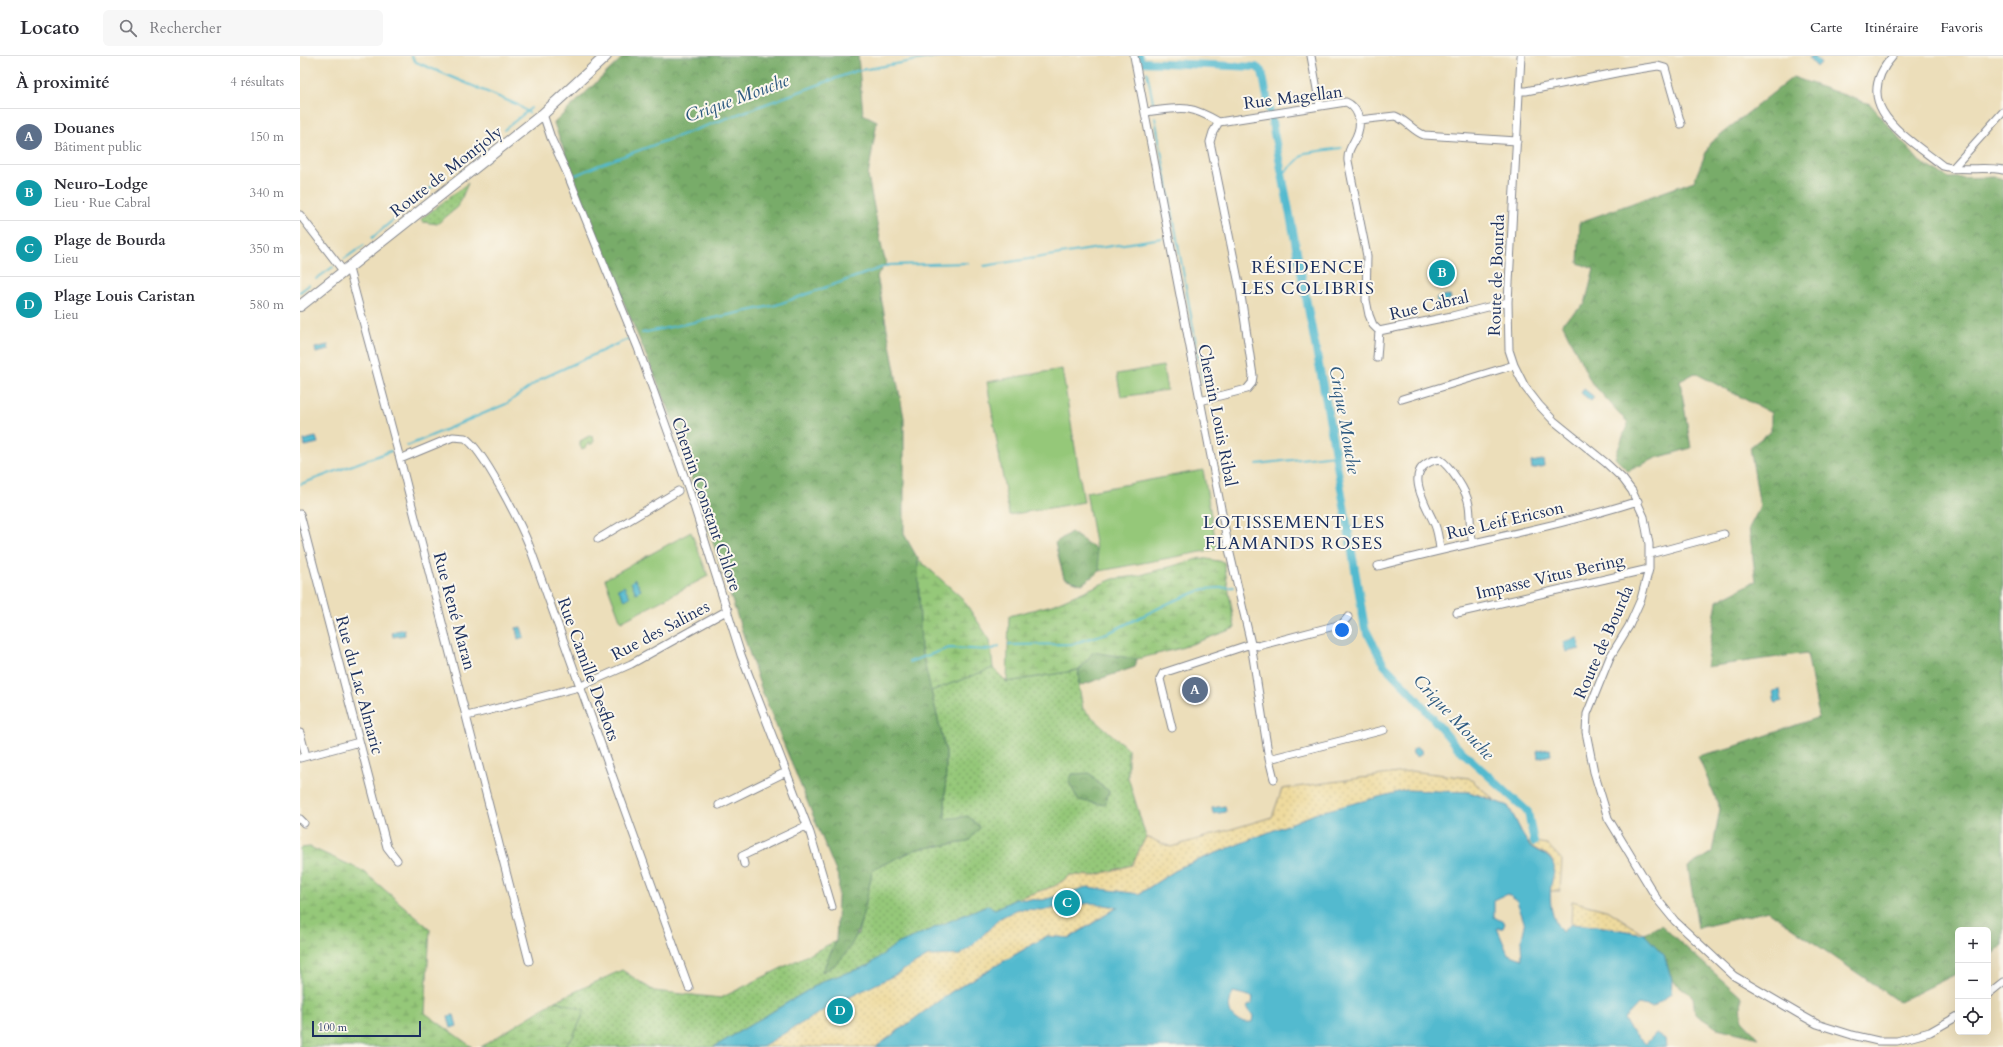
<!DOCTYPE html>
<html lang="fr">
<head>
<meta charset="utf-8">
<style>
  body { margin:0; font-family:Cardo,serif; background:#f7f7f7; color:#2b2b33 }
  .controls { position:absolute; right:12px; bottom:12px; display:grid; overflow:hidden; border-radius:6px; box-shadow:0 4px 16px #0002 }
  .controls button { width:36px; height:36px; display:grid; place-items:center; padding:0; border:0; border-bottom:1px solid #e1e1e2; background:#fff; color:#2b2b33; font:20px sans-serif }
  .scale { position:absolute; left:12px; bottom:10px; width:109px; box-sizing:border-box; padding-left:4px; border:2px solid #1b2f5e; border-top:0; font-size:11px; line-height:14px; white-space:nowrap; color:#1b2f5e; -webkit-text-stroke:3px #fbf7ec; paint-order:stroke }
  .you { position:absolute; left:1042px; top:574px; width:14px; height:14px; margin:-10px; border:3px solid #fff; border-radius:50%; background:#1a73e8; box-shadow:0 0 0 6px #1a73e833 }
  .badge { display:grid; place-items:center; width:26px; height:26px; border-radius:50%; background:#1f6fb2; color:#fff; font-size:13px; font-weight:700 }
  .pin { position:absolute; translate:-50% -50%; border:2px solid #fff; box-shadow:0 1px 4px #0006 }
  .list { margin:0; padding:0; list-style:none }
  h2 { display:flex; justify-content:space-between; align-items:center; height:52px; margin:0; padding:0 16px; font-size:17px }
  h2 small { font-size:13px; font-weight:400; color:#7c7c81 }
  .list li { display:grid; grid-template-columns:26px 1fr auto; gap:12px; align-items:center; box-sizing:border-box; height:56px; padding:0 16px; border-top:1px solid #e1e1e2 }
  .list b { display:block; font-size:15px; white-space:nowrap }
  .list p { margin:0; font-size:13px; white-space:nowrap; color:#7c7c81 }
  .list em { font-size:13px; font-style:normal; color:#7c7c81 }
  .icon { flex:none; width:22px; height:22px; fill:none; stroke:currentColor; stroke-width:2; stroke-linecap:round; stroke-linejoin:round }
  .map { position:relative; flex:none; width:1703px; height:991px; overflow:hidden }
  header { display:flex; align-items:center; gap:24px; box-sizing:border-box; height:56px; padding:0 20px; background:#fff; border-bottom:1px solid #e1e1e2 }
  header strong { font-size:19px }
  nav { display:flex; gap:22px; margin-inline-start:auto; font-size:14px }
  .search { width:280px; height:36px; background:#f7f7f7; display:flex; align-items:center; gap:10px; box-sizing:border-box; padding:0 14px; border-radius:6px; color:#7c7c81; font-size:15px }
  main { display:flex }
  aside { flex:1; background:#fff }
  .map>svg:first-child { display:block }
  .grass { fill:url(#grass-dots); stroke:#587c6c; fill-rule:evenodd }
  .forest { fill:url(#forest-crowns); stroke:#4a6e64 }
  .wetland { fill:url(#wetland-marsh); stroke:#587c6c }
  .sand { fill:url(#sand-dots); stroke:#84847e }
  .garden { fill:#95c879; stroke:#587c6c }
  .water { fill:#52bacf; stroke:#367496; fill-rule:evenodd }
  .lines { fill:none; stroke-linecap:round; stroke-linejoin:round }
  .stream { stroke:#52bacf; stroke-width:2 }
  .canal { stroke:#52bacf; stroke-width:8 }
  .street-casing { stroke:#84868c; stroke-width:9 }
  .secondary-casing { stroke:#84868c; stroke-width:12 }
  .street { stroke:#fff; stroke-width:7 }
  .secondary { stroke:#fff; stroke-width:10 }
  .labels { text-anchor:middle; stroke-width:4; stroke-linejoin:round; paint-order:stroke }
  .street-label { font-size:17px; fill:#1b2f5e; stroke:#fbf7ec }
  .water-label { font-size:18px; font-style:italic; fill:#2c5980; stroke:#fbf7ec }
  .neighbourhood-label { font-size:18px; letter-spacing:1px; fill:#1b2f5e; stroke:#fbf7ec }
</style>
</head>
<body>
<header>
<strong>Locato</strong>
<div class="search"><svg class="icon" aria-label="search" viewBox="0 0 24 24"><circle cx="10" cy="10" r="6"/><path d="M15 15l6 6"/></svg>Rechercher</div>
<nav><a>Carte</a><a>Itinéraire</a><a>Favoris</a></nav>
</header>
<main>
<aside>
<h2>À proximité<small>4 résultats</small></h2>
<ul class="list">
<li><span class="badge" style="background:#5c6f8a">A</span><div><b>Douanes</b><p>Bâtiment public</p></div><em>150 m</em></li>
<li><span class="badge" style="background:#0f9aa8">B</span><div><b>Neuro-Lodge</b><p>Lieu · Rue Cabral</p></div><em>340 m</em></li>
<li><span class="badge" style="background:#0f9aa8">C</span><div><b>Plage de Bourda</b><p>Lieu</p></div><em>350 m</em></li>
<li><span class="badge" style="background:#0f9aa8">D</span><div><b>Plage Louis Caristan</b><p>Lieu</p></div><em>580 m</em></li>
</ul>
</aside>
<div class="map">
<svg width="1703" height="991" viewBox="0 0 1703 991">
  <defs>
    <pattern id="grass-dots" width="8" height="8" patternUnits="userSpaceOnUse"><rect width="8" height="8" fill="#95c879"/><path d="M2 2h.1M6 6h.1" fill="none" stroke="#79a366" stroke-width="1.8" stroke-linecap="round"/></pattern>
    <pattern id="forest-crowns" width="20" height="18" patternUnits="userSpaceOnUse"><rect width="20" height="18" fill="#78ac69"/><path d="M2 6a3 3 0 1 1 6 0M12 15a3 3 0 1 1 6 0" fill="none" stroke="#628c5a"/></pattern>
    <pattern id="wetland-marsh" width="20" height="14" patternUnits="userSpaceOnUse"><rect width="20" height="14" fill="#95c879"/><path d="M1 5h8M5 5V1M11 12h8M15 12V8" fill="none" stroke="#79a366"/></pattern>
    <pattern id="sand-dots" width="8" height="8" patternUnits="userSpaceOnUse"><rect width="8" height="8" fill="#eeda9e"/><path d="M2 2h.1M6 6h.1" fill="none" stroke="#ccbb8a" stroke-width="1.8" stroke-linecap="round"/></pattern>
  </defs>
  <rect width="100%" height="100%" fill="#fbf7ec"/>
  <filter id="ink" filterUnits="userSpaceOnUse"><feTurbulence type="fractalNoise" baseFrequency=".025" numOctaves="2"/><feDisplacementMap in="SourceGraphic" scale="8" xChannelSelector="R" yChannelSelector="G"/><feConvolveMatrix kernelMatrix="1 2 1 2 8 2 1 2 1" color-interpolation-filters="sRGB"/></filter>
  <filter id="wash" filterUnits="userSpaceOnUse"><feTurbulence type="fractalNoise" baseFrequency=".012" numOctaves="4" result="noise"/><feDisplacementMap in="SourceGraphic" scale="16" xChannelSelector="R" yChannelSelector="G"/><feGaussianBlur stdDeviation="0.9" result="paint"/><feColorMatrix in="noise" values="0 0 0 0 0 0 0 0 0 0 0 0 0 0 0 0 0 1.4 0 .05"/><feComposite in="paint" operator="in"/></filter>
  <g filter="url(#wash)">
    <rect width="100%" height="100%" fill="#ecdeba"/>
    <path class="grass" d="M168,127L158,151L137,168L123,166L121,163Z
      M289,380L293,381L294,385L292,388H288L286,391L282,393L280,390V385Z
      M693,612L707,626L779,614V630L783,653L828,693V721L846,781L832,809L793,820L771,819L755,830L716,843L695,853L687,849L595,889L568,910L525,924L414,991H264L273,981L285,954L255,945L322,914L354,935L421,942L536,885L522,916L558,878L573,813L617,793L668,786L645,763L646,696L631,635ZM790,717L799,728L809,735L805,749Z"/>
    <path class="forest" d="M324,0H558L563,58L577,65L568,120L582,193L586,207L577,220L604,362V478L618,503L621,594L646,696L645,763L668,760L680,771L668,786L617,793L573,813C564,849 561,900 522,916L536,885L539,823L462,635L368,351L291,169L254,67Z
      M1493,21L1570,48L1620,106L1649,122L1696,121L1703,123V889L1688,903V874H1658V917L1599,946L1468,855L1398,872L1388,811L1412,796L1420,753L1398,700L1433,691L1519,661L1507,597L1406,611L1417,545L1456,525L1449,472L1460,451L1450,391L1471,375V357L1395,317L1380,325L1391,392L1356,402L1328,415L1315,402L1328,367L1291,326L1262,267L1285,248L1294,213L1278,207L1280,166L1394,125L1410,87Z
      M771,476L797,494L800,515L782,528L764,522L755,487Z
      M793,596L837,603L835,611L779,630V614Z
      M790,717L799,728L809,735L805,749L778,744L769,726L772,718Z
      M1361,869L1441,941L1442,964L1459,982L1417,972L1395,958L1393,941L1372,924L1363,899L1344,878Z"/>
    <path class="wetland" d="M901,502L924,506L935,572L881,592L837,603L793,596L779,614L707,626L709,560L752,549L813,523L837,520Z
      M618,503L662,542L690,584L693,612L631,635L621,592Z
      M10,791L63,815L130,873L125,957L172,991H0V792Z
      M255,945L285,954L273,981L264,991H181Z"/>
    <path class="sand" d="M1111,715L1169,722L1195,744L1169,736L1020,756L881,811L769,882L747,880L651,936L576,991H439L716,843L755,830L771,819L793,820L832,809L846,781L871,791L972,761L982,733Z
      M1234,786L1247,788L1262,804L1260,835H1250C1252,824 1258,806 1247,799C1240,795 1234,793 1228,787Z
      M1272,845L1309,855L1344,878L1296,870L1271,868Z"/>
    <path class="garden" d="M863,310L867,334L821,341L817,318Z
      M762,313L784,446L709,459L687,326Z
      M903,414L917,493L800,515L786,436Z
      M391,476L408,520L321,566L305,523Z"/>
    <path class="water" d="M1512,0H1515L1521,7L1517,11L1509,2Z
      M1147,239L1150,240L1151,243L1138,248L1136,242Z
      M28,289L29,294L16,297L15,292Z
      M1284,333L1294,341L1291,345L1281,337Z
      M16,381L18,387L5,390L4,384Z
      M1243,404L1244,410L1232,413L1231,406Z
      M335,523L341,534L336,537L331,526Z
      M324,530L330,541L325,544L318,533Z
      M221,571L224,581L218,583L216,572Z
      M104,573L105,579L93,581L92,576Z
      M1278,582L1280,593L1266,596L1263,586Z
      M1480,634L1482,645L1475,647L1473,635Z
      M1112.5 696a4.5 4.5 0 1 1 9 0a4.5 4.5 0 1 1-9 0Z
      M1250,693L1251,699L1238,702L1237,695Z
      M1106,734L1169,736L1208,750C1215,761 1222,779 1229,789C1238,798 1250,797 1254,810C1255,815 1252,824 1251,829C1249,845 1251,863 1262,876L1271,868L1296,870L1344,878L1364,899L1372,924L1371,938L1352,951L1338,948L1324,963L1329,972L1346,988L1356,977L1365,983L1366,991H576L651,936L747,880L770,882L818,851L791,847L744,854L718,853L700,862L672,890L660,899L628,900L595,919L531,950L461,991H414L525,924L568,910L595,889L687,849L695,853L716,843L743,844L787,831L839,838L881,811L1020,756ZM1207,838L1217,845L1225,869L1221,887L1222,903L1208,898L1197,872H1203L1205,867L1194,861V844ZM933,936L953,941L952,947L947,951L953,960L952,966C930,968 925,954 933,936Z
      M925,750L926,756L913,758L912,752Z
      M154,959L157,970L151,972L148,960Z"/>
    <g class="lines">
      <path class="stream" d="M111,0L116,6L218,49L229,57
        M847,16L854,51
        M855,61L903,326
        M204,74L231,52
        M157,110L197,79
        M271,118L276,119L299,109L556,15L640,0
        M982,119L1005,97L1041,92
        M120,141L146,119
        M72,182L107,152
        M44,203L64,189
        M684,210L862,182
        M16,223L33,211
        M0,236L9,229
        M342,277L476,249L589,209L668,207
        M107,390L206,348L241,323L328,283
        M957,408L1035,399
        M1,428L91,395
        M708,589L772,588L810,576L871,546L904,533L934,531
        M609,606L649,592L691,594L699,590"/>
      <path class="canal" d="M839,0L841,6L956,11L962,15L1026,345L1065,572L1084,609L1115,641L1156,690L1228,756L1234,786"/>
    </g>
  </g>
  <g filter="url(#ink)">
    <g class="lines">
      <g class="street-casing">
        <path id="street" d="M834,0L928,489L951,588L969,703L974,723
          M1011,0L1020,50
          M1221,0L1208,246L1209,294L1214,309L1225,331L1239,349L1254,365L1306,407L1323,423L1332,435L1344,461L1349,488V513L1341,543L1329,570L1310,601L1287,658L1286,676L1294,716L1308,762L1357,843L1375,865L1434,920L1499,958L1517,968L1552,979L1578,985H1597L1630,976L1658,960
          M1593,0C1548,50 1607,81 1643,110C1662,116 1683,110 1703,114
          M1219,35H1226L1326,15L1358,10L1365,12L1381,68
          M845,56C880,52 887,47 919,66L1046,46C1057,51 1062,64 1058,76C1055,87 1047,92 1048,105L1067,200L1066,244L1069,259L1073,269L1079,275L1077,302
          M243,58L251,82L267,117L338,292L388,431L441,599L510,777L532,851
          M1059,64L1095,60C1106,64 1113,75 1124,79L1217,85
          M1652,113L1703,56
          M0,159L44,216
          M49,213L100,403L229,905
          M1079,275L1152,260L1208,246
          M1102,343L1214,309
          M900,345L947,333L952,327L953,320L940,233L910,86L913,76L919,66
          M100,403L153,381L165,382C183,393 220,467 229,489L389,932
          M0,458L87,791L97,804
          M298,483L378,435
          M1140,493C1139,485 1138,476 1135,469C1125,446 1100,411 1139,403C1150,410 1167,435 1169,449C1171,462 1169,474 1173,487
          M1350,498L1424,478
          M1078,510C1164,487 1253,472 1338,445
          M1157,557L1349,513
          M167,660L279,631L331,608L428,554
          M872,672L860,623L863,617L951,588L958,590L1042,568L1048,561
          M0,677L6,700
          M0,702L59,686
          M969,703L1084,674
          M419,749L486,716
          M0,763L4,767
          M444,808L442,800L506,770
          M1688,938L1703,926"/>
      </g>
      <g class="secondary-casing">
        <path id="secondary" d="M0,250L243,58L306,0"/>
      </g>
      <use href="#street" class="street"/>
      <use href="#secondary" class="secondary"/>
    </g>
  </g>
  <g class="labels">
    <g class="street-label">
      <text transform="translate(993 41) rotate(-7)" y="6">Rue Magellan</text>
      <text transform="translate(146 115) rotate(-38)" y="6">Route de Montjoly</text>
      <text transform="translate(1196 219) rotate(-88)" y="6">Route de Bourda</text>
      <text transform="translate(1129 249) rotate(-13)" y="6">Rue Cabral</text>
      <text transform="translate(918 359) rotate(79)" y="6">Chemin Louis Ribal</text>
      <text transform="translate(407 448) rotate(71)" y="6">Chemin Constant Chlore</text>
      <text transform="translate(1205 464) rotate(-13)" y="6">Rue Leif Ericson</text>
      <text transform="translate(1250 520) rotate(-13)" y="6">Impasse Vitus Bering</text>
      <text transform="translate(155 555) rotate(75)" y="6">Rue René Maran</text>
      <text transform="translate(360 574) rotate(-28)" y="6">Rue des Salines</text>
      <text transform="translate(1303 586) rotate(-66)" y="6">Route de Bourda</text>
      <text transform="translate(289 613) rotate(70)" y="6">Rue Camille Desflots</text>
      <text transform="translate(60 629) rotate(75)" y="6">Rue du Lac Almaric</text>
    </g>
    <g class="water-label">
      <text transform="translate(437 42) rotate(-20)" y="6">Crique Mouche</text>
      <text transform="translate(1045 364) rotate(80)" y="6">Crique Mouche</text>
      <text transform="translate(1154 661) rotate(47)" y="6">Crique Mouche</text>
    </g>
    <g class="neighbourhood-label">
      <text x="1008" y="217">RÉSIDENCE<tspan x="1008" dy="21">LES COLIBRIS</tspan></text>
      <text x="994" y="472">LOTISSEMENT LES<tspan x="994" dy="21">FLAMANDS ROSES</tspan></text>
    </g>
  </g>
</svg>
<div class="controls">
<button>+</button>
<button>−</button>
<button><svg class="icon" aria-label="locate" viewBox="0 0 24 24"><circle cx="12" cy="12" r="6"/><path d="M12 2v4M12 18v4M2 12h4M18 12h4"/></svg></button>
</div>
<div class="scale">100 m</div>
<div class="you"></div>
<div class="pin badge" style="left:895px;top:634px;background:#5c6f8a">A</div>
<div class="pin badge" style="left:1142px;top:217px;background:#0f9aa8">B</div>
<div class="pin badge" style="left:767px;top:847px;background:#0f9aa8">C</div>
<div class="pin badge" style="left:540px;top:955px;background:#0f9aa8">D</div>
</div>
</main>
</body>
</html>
